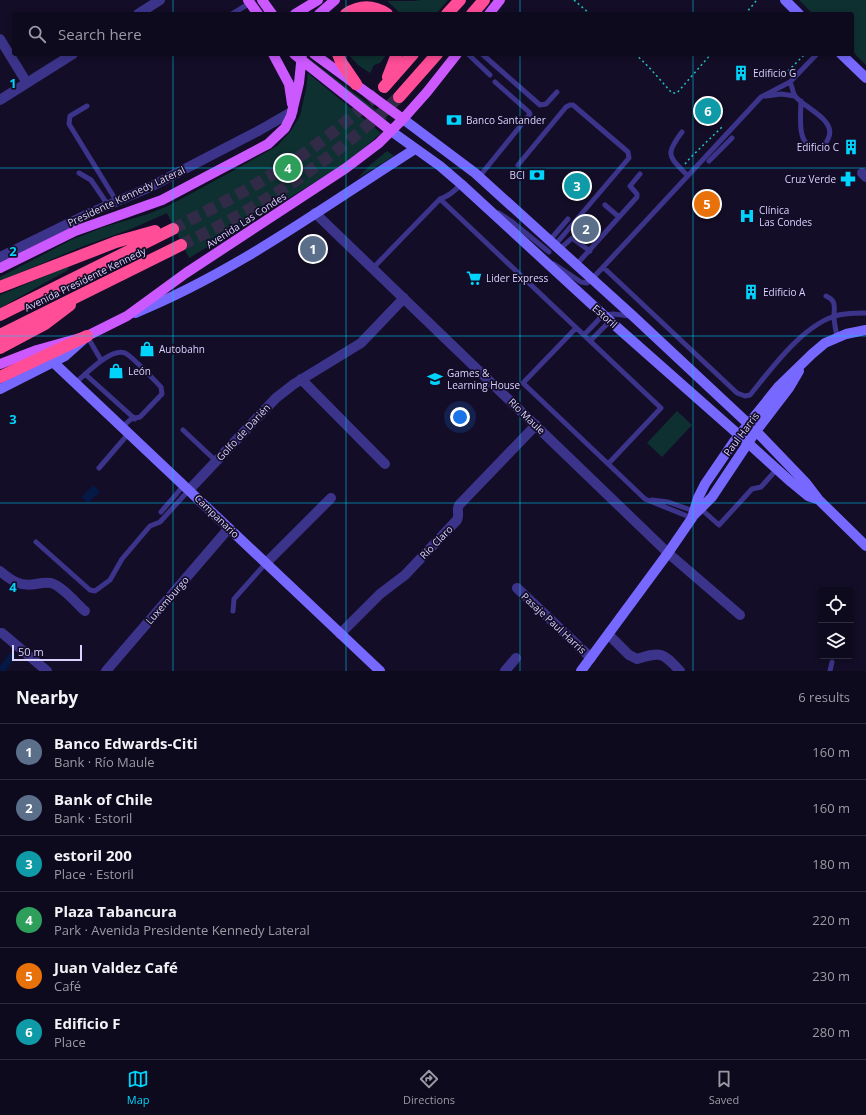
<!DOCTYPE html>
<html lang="en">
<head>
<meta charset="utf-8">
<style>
  body { margin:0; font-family:"Open Sans",sans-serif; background:#171326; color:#f1f3f6 }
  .controls { position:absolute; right:12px; bottom:12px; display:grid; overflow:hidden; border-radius:4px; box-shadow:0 2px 6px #0003 }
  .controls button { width:36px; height:36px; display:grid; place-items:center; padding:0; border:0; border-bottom:1px solid #2e2b3b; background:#0e0a1d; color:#f1f3f6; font:20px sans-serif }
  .scale { position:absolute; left:12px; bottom:10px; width:70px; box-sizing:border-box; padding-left:4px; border:2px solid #dad2ff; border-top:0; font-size:11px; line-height:14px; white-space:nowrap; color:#dad2ff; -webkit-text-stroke:3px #130d27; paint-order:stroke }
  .you { position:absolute; left:460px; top:417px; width:14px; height:14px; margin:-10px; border:3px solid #fff; border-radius:50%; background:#1a73e8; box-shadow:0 0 0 6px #1a73e833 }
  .badge { display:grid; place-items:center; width:26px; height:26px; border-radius:50%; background:#00d4fd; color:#fff; font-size:13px; font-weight:700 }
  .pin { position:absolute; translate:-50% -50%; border:2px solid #fff; box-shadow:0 1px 4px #0006 }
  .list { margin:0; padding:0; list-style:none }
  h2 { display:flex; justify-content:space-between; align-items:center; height:52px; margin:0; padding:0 16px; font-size:17px }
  h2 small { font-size:13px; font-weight:400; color:#9b9aa4 }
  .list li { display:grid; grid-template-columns:26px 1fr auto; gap:12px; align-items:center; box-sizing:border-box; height:56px; padding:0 16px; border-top:1px solid #2e2b3b }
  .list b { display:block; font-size:15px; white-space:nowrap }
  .list p { margin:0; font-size:13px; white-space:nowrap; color:#9b9aa4 }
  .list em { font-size:13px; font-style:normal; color:#9b9aa4 }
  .icon { flex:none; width:22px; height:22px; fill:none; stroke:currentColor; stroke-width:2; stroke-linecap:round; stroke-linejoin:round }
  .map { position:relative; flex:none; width:866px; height:671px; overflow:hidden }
  .search { position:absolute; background:#0e0a1d; box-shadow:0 2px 6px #0003; left:12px; right:12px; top:12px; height:44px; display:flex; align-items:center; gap:10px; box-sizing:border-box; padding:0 14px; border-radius:4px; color:#9b9aa4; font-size:15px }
  .sheet { height:388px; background:#0e0a1d }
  nav { display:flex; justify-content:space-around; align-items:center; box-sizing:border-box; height:56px; border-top:1px solid #2e2b3b; background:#0e0a1d; font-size:11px; color:#9b9aa4 }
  nav a { display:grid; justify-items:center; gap:2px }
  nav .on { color:#00d4fd }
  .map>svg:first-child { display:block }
  .green { fill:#0f3031 }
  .water { fill:#051947 }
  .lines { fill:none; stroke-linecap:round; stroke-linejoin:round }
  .highway-tunnel { stroke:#312b47; stroke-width:12; stroke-dasharray:12 6; stroke-linecap:butt }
  .path { stroke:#24c1c1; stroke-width:1.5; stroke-dasharray:2 3; stroke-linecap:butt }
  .lane { stroke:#3c348a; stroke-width:5 }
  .street { stroke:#3c348a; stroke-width:10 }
  .secondary { stroke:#7769ff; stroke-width:10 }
  .primary { stroke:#cc59ff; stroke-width:10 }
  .highway { stroke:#ff4d97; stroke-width:12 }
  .grid { fill:none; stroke:#00d4fd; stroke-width:1; stroke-opacity:0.55 }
  .labels { text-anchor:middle; stroke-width:3.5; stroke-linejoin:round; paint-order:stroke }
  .poi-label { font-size:10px; fill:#dad2ff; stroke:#130d27; text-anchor:start }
  .street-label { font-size:10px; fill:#dad2ff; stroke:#130d27 }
  .grid-label { font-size:13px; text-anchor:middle; font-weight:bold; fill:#00d4fd; stroke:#130d27; stroke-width:3.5; stroke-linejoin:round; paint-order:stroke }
</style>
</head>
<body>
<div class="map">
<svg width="866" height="671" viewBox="0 0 866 671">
  <rect width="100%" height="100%" fill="#130d27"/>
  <path class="green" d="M421,0H448L436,14H400L397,10L387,1H414Z
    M799,0H866V65L852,51V14H813Z
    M348,54H387L380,63L374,65L370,73L358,65Z
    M308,58L387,118L386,121L306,61Z
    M308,73L381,133L347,163L189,258L167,213L131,229L81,247L0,281V277L71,240L104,227L148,214L168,206L229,173L277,146L290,132L300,116L306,89Z
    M387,151L394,156L358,178L370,165Z
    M67,267L69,268L68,270L0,308V295Z
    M677,411L692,425L662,457L647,443Z"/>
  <path class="water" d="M93,485L100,492L88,503L82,497Z
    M11,652L16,656L5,671H0V666Z"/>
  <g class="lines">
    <path class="highway-tunnel" d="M173,229C204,212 236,197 266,178C309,153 348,122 384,87
      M181,245C265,205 331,161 399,97"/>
    <path class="path" d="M574,0L590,14
      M745,14L757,0
      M635,54C649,66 660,80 672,93H677L711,54
      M781,78L805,54
      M685,164L690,158L723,126"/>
    <path class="lane" d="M232,14L250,3
      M468,54L490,75
      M482,54L540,105L546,104L557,92
      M790,82C792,86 793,93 795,96C804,108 838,120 828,139C826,145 822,147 816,147C796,148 801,114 801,101
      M766,96L781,94L795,96
      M87,106L70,116L69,124L117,202
      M682,132C664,156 669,156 688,176
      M709,161L732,138
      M518,165L566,107L570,105H573L628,152L629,158L555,245
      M79,173L91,180L108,205
      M479,177L530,114L529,112L495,82
      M440,199C449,196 455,191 461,184
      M605,205L619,217
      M499,213L511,221L549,252
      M550,240L568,219
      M560,249L572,238L590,251
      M554,264L581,282L587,283L592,279L761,97L790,82L817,54
      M577,264L637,197V194L630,186L640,174
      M603,267L737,393L745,396L750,395C771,369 800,329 832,317C842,313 855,313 866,313
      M373,268L440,199L661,408L608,464
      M826,296C837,301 834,307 834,316C834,323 836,330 837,337
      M576,328L523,383L645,499L692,518
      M584,335L603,315L613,314L630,316
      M87,336L101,360
      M590,341L610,321
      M85,374L135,419
      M75,383C85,375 111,347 125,353C132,356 154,380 161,387L162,394L140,417L131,419L122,427
      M183,430L216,461
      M99,468L129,433
      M652,500L668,502L694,511
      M701,509L719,525L752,489L761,487L777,469
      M161,512L184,485
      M36,542L90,590L95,591L110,580L122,559L150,526L160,522L189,490
      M233,611L234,599L266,563
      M830,671L832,662"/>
    <path class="street" d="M138,14L160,0
      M0,39L27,83
      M0,100L73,54
      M862,173L866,177
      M315,213L668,553L740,615
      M0,257L90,213L148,188L260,130L293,111
      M301,379L385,464
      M189,490L276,398L294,384L361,343L404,298
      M266,563L331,498
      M0,571C12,581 20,587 36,584C41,583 46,582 51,583C62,586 76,603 85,611
      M517,588L591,658
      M0,633H2L47,671
      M340,634L380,594L405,575L457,520C460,514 456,510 459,505L536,425
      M609,635L629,655L637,659C662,651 663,653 680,671
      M106,671L229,528
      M505,671L516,658"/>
    <path class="secondary" d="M785,0L799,14
      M841,54L866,78
      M403,119L475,173L633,316L756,431L806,483L819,500L866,546
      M391,131L440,166L461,184L610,321L748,443L791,482L808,496L817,499
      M135,313C236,272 323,207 415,149
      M53,362L380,671
      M0,389L65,356L84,339
      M693,516L712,497L756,431L789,388L799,371
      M581,671L668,553L692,518L698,498L705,484L733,443L779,386L812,354L825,343L846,334L866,330"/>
    <path class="primary" d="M248,0L258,14
      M262,0L272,14
      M295,14L318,0
      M319,14L335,0
      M489,14L500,0
      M273,54L289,84L292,104
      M294,54L391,131
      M314,54L403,119
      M0,268L75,231L162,200L268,144L285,128L291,116L299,83L302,54
      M0,364L37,350L87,336L127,316L186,273L346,168L379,143L403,119L427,92L457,54"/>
    <path class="highway" d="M346,14C360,5 373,5 387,14
      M447,14L460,0
      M472,14L484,0
      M338,54L341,62L356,84
      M388,77L397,54
      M384,87L413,54
      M399,97L437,54
      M0,287L116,242L155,231
      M0,315L173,229
      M0,335L181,245
      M0,348L45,324L70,305
      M0,377L87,336"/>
  </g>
  <path class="grid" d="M173,0V14M346,0V14M520,0V14M693,0V14M173,54V671M346,54V671M520,54V671M693,54V671M0,168H866M0,336H866M0,503H866"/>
  <defs>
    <g id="building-bare" transform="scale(1.2)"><path d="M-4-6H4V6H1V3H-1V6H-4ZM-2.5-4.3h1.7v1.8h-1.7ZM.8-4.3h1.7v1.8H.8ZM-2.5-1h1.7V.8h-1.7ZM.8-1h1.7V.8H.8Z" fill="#00d4fd" stroke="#130d27" stroke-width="2.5" paint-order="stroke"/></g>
    <g id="bank-bare" transform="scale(1.2)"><path d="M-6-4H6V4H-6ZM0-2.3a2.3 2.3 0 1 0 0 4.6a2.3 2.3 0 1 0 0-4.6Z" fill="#00d4fd" stroke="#130d27" stroke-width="2.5" paint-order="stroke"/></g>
    <g id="pharmacy-bare" transform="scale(1.2)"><path d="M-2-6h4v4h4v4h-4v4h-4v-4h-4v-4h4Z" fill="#00d4fd" stroke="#130d27" stroke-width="2.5" paint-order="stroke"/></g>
    <g id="hospital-bare" transform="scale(1.2)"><path d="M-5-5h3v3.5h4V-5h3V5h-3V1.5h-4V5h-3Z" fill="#00d4fd" stroke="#130d27" stroke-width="2.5" paint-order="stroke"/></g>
    <g id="supermarket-bare" transform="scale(1.2)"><path d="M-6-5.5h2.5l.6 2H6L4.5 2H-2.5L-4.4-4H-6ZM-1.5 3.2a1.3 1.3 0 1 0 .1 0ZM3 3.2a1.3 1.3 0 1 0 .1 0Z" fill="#00d4fd" stroke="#130d27" stroke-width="2.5" paint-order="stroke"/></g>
    <g id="shop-bare" transform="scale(1.2)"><path d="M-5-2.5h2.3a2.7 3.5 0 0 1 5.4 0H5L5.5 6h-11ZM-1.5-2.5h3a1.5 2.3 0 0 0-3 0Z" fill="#00d4fd" stroke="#130d27" stroke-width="2.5" paint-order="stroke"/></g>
    <g id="school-bare" transform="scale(1.2)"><path d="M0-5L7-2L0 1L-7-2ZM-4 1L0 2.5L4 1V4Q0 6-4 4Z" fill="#00d4fd" stroke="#130d27" stroke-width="2.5" paint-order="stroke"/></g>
  </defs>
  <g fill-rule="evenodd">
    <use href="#building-bare" x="741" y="73"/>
    <use href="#bank-bare" x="454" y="120"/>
    <use href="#building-bare" x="851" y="147"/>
    <use href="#bank-bare" x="537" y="175"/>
    <use href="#pharmacy-bare" x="848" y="179"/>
    <use href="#hospital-bare" x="747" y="216"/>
    <use href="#supermarket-bare" x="474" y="278"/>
    <use href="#building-bare" x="751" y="292"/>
    <use href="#shop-bare" x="147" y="349"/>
    <use href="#shop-bare" x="116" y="371"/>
    <use href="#school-bare" x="435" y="379"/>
  </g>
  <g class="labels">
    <g class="poi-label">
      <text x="753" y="77">Edificio G</text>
      <text x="466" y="124">Banco Santander</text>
      <text x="839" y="151" text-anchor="end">Edificio C</text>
      <text x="525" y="179" text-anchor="end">BCI</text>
      <text x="836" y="183" text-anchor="end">Cruz Verde</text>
      <text x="759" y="214">Clínica<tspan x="759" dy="12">Las Condes</tspan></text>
      <text x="486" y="282">Lider Express</text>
      <text x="763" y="296">Edificio A</text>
      <text x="159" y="353">Autobahn</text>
      <text x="128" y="375">León</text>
      <text x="447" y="377">Games &amp;<tspan x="447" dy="12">Learning House</tspan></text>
    </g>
    <g class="street-label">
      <text transform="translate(126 196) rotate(-25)" y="4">Presidente Kennedy Lateral</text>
      <text transform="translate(246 220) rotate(-33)" y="4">Avenida Las Condes</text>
      <text transform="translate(85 279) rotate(-26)" y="4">Avenida Presidente Kennedy</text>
      <text transform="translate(605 316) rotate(42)" y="4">Estoril</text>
      <text transform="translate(527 416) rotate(44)" y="4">Río Maule</text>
      <text transform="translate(243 432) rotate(-47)" y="4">Golfo de Darién</text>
      <text transform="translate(741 434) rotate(-53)" y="4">Paul Harris</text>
      <text transform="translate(217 516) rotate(44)" y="4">Campanario</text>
      <text transform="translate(436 542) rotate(-46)" y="4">Río Claro</text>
      <text transform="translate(167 600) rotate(-49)" y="4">Luxemburgo</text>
      <text transform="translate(554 623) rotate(43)" y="4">Pasaje Paul Harris</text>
    </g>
  </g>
  <g class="grid-label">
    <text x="13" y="88">1</text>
    <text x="13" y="256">2</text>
    <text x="13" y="424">3</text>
    <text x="13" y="592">4</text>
  </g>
</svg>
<div class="controls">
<button><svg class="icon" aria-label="locate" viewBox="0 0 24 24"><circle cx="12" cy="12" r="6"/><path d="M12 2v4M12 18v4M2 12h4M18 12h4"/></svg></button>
<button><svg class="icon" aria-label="layers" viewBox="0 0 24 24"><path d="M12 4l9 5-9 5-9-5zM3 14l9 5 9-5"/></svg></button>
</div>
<div class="scale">50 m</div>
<div class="you"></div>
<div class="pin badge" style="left:313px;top:249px;background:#5c6f8a">1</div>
<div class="pin badge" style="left:586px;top:229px;background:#5c6f8a">2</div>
<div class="pin badge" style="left:577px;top:186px;background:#0f9aa8">3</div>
<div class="pin badge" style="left:288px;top:168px;background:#2e9e5b">4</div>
<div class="pin badge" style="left:707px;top:204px;background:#e8710a">5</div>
<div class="pin badge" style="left:708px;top:111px;background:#0f9aa8">6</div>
<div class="search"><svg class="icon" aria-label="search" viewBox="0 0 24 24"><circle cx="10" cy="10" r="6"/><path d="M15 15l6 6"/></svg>Search here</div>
</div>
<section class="sheet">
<h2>Nearby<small>6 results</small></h2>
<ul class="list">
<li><span class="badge" style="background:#5c6f8a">1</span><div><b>Banco Edwards-Citi</b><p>Bank · Río Maule</p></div><em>160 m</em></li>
<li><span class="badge" style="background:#5c6f8a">2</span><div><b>Bank of Chile</b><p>Bank · Estoril</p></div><em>160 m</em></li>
<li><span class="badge" style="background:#0f9aa8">3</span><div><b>estoril 200</b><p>Place · Estoril</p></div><em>180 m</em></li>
<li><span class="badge" style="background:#2e9e5b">4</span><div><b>Plaza Tabancura</b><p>Park · Avenida Presidente Kennedy Lateral</p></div><em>220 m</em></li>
<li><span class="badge" style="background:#e8710a">5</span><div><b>Juan Valdez Café</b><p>Café</p></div><em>230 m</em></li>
<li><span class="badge" style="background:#0f9aa8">6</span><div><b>Edificio F</b><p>Place</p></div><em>280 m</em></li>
</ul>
</section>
<nav>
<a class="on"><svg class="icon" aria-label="map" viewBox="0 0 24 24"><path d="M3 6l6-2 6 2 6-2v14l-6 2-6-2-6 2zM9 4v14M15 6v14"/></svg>Map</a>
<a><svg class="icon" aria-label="directions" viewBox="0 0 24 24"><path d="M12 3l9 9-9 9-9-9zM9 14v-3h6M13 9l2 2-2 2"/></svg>Directions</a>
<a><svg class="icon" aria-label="saved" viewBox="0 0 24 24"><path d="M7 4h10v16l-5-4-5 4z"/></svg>Saved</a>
</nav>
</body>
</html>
